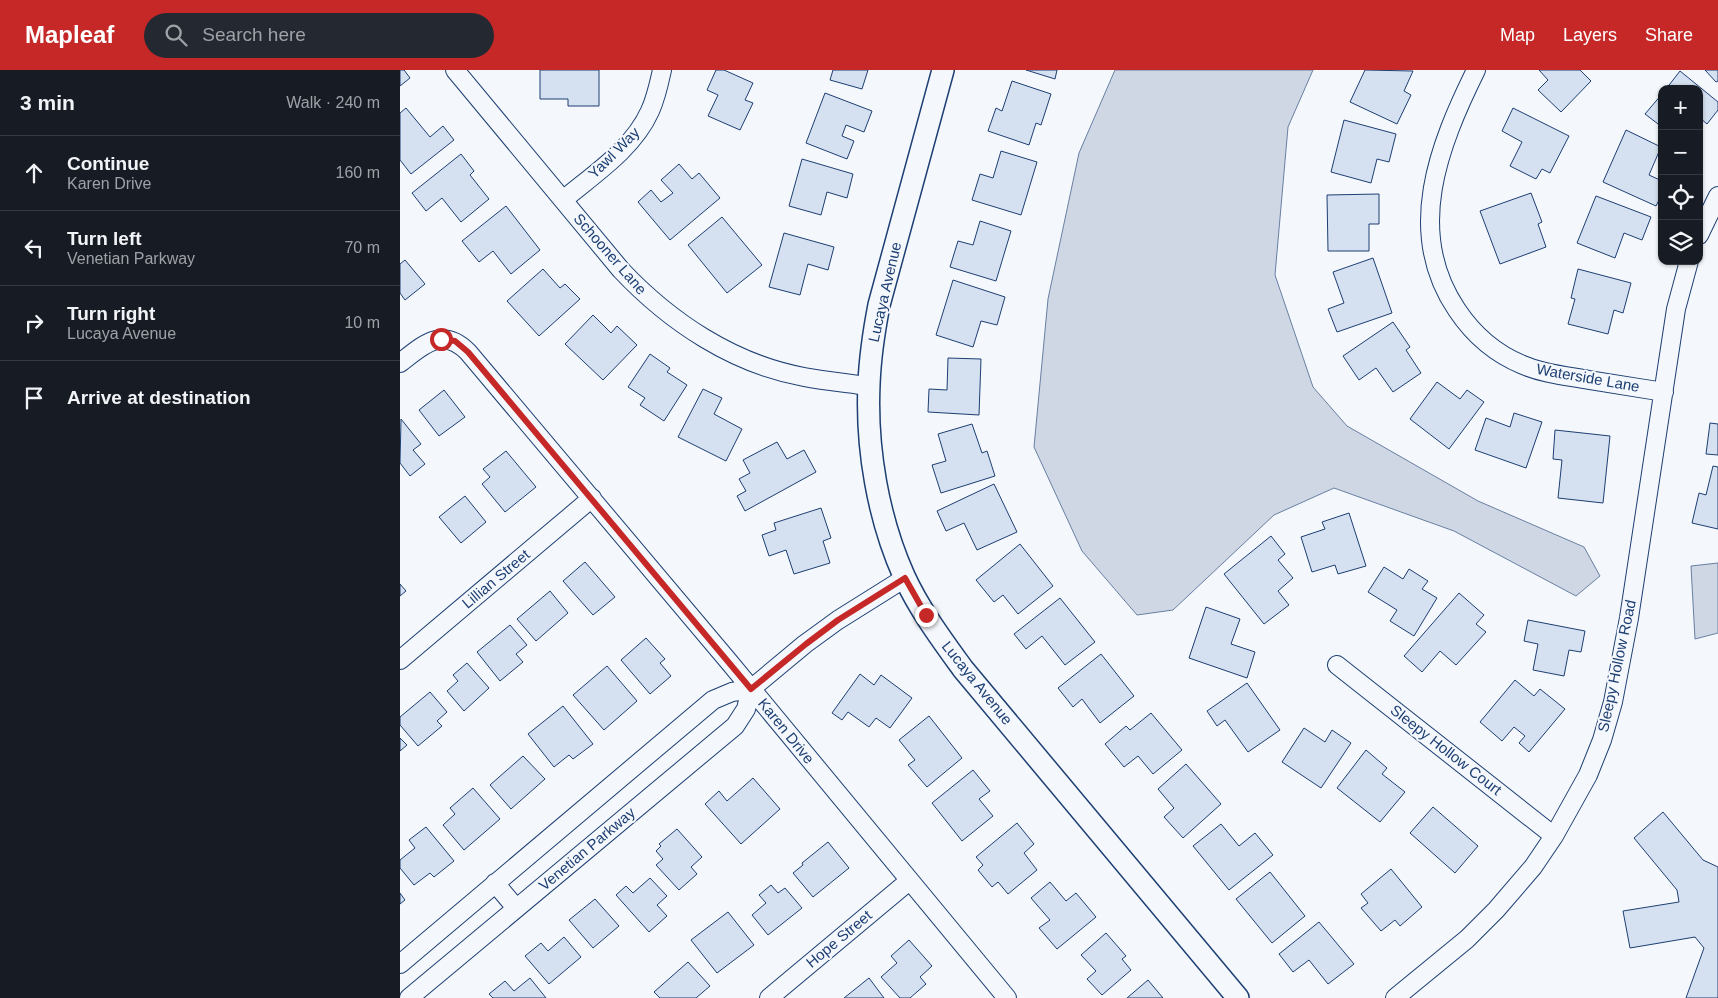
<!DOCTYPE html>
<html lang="en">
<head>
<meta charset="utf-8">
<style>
  body { margin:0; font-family:Arial,sans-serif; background:#242831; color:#f1f3f6 }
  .controls { position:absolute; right:15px; top:15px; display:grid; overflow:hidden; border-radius:10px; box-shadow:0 1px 4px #0004 }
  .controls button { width:45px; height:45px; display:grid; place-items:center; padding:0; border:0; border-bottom:1px solid #363941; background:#171b24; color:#f1f3f6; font:25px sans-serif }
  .stop { position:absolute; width:15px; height:15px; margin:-11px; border:4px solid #c62828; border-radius:50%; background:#fff }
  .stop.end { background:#c62828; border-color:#fff; box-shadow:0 1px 5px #0008 }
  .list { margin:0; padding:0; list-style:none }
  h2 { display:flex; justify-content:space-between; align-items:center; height:65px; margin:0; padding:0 20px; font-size:21px }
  h2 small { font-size:16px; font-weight:400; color:#9ea1a6 }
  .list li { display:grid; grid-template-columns:32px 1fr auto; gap:15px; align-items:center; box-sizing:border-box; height:75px; padding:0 20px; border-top:1px solid #363941 }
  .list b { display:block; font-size:19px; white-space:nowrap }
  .list p { margin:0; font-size:16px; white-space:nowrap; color:#9ea1a6 }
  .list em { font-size:16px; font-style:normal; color:#9ea1a6 }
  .icon { flex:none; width:28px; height:28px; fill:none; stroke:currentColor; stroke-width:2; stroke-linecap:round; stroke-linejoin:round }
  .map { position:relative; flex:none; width:1318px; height:928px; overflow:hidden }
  header { display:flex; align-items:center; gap:30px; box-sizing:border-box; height:70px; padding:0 25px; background:#c62828; color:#fff }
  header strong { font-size:24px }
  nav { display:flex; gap:28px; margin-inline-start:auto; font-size:18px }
  .search { width:350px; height:45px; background:#242831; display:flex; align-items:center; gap:12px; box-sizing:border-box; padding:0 18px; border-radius:28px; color:#9ea1a6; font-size:19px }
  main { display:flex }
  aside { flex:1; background:#171b24 }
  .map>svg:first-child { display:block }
  .water { fill:#cfd7e4; stroke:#687fa3 }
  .building { fill:#d5e0f0; stroke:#1d3f73 }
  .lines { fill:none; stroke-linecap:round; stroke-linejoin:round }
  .minor-casing { stroke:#1d3f73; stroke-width:20 }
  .tertiary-casing { stroke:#1d3f73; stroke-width:24 }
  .minor { stroke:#f4f7fb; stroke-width:18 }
  .tertiary { stroke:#f4f7fb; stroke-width:21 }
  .route { stroke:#c62828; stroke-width:6 }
  .labels { text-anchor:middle; stroke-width:4; stroke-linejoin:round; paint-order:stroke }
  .street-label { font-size:15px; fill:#1d3f73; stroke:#f4f7fb }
</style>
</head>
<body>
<header>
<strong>Mapleaf</strong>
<div class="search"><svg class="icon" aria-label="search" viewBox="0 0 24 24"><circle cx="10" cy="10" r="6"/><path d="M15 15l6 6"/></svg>Search here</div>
<nav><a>Map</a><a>Layers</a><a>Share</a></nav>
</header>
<main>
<aside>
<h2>3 min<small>Walk · 240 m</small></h2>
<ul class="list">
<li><svg class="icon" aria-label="ahead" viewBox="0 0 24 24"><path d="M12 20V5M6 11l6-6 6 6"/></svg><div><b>Continue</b><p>Karen Drive</p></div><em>160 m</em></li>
<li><svg class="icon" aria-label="left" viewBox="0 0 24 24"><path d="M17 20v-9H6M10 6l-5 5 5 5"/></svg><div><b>Turn left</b><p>Venetian Parkway</p></div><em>70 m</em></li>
<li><svg class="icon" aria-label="right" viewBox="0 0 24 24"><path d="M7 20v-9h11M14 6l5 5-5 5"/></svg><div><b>Turn right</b><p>Lucaya Avenue</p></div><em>10 m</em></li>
<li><svg class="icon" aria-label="arrive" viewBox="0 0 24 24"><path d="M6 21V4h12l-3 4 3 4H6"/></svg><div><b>Arrive at destination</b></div></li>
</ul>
</aside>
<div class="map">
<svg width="1318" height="928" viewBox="0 0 1318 928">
  <rect width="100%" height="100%" fill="#f4f7fb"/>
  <path class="water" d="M715,0H913L888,57L875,205L913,317L947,356L1078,431L1184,477L1200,506L1176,526L1054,461L934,418L874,445L773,540L737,545L682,481L634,377L648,229L679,83Z
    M1318,493V563L1295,569L1291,496Z"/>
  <path class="building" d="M0,0H4L10,8L0,16Z
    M140,0H199V36H168V29H140Z
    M316,0H324L353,13L345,30L353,33L340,60L308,46L318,25L307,20Z
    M433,0H468L462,19L430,10Z
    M626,0H657L655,9Z
    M965,0L1013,1L1004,21L1011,25L997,54L950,32Z
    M1139,0H1180L1191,11L1161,42L1138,20L1148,10Z
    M1305,0H1318V11L1316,12Z
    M1280,1L1318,32V40L1307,54L1299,47V19H1266Z
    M612,11L651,24L641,55L636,53L629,75L588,61L596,38L602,41Z
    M425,23L472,41L464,62L446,55L442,66L454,71L447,89L406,73Z
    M1262,24V57L1245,44Z
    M6,38L30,67L43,56L54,70L11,104L0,90V43Z
    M1113,38L1169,66L1150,103L1142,99L1136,109L1110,96L1122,72L1102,61Z
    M944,50L996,64L989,92L977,89L971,113L931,102Z
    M1226,60L1261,77L1249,105L1262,111V124L1256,136L1203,112Z
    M601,81L637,92L621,145L572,130L580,104L593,108Z
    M61,84L74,101L70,105L89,129L61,152L42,128L26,141L12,123Z
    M402,89L453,104L447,128L427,122L421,145L389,136Z
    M279,94L292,109L299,103L320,128L270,170L238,132L251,120L261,132L273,123L261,110Z
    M1131,123L1142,152L1138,154L1146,177L1100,194L1080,141Z
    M979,124V154H969V181H928L927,125Z
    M1196,126L1251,147L1242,170L1224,163L1215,188L1177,173Z
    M106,136L140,180L111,204L93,181L79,192L62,171Z
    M322,147L362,195L327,223L288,175Z
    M580,151L611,161L596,211L550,197L558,171L573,175Z
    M384,163L434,177L428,200L408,194L400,225L369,217Z
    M973,188L992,243L937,262L928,239L944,233L933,202Z
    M5,190L25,214L5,230L0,223V194Z
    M143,199L160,218L165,214L180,229L139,266L107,231Z
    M1178,199L1231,213L1223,243L1214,240L1208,264L1168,254L1175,229L1171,228Z
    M553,210L605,227L597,255L581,251L573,277L536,265Z
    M193,245L211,263L217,256L237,275L203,310L165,274Z
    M993,252L1010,277L1006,280L1021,303L993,322L976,298L959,310L943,286Z
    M250,284L270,298L267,302L287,315L264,351L240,335L245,328L228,317Z
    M548,288L581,289L579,345L528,342L529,319L547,320Z
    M1037,312L1060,329L1067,320L1084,332L1049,379L1010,349Z
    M303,319L322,328L314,344L342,359L326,391L278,367Z
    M44,320L65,347L39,366L19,340Z
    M1114,343L1142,352L1126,398L1075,380L1086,348L1110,357Z
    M1,349L21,374L13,380L25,394L10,406L0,393Z
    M1310,353L1318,354V385L1306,384Z
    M572,354L582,383L587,381L595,406L541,423L532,395L546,391L538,364Z
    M1155,360L1210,366L1203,433L1158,428L1162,390L1153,389Z
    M377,372L387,389L404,380L416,402L345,441L337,426L346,421L339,409L350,403L343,390Z
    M106,381L136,417L105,442L82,414L90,407L83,399Z
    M1313,396L1318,397V459L1292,453L1299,423L1306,425Z
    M594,414L617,462L577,480L564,453L546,461L537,441Z
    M65,426L86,452L61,473L39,447Z
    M421,438L431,468L423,471L430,493L394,504L386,480L369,486L362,465L376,460L374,453Z
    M949,443L966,496L938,504L935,495L912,502L901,467L925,459L922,452Z
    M871,466L885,484L878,490L893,508L878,521L889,535L864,554L824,504Z
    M620,474L653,516L618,544L603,525L594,532L576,510Z
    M185,492L215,527L193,545L163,511Z
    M984,497L1003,509L1009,499L1028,511L1022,519L1037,528L1014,566L990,551L997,540L968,522Z
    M0,514L6,521L0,526Z
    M150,521L168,543L136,571L117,549Z
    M1059,523L1084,545L1076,554L1086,562L1056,595L1040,581L1022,602L1004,586Z
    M660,528L695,572L665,595L642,566L626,579L614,564Z
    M806,537L840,549L831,574L855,582L847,608L789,588Z
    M1128,550L1185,561L1181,582L1169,580L1164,606L1133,600L1138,574L1124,571Z
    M110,555L127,575L116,584L123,592L100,611L77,582Z
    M246,568L265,589L260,593L271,606L250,624L221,590Z
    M701,584L734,626L700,653L682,629L673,637L658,618Z
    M67,593L89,618L64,641L47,621L58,611L53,605Z
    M207,596L237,631L204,660L173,625Z
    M460,604L474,615L481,605L512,628L490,658L476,648L469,657L448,642L442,650L432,643Z
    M1115,610L1134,626L1140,619L1165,639L1129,682L1119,673L1125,666L1114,657L1102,671L1080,652Z
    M847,613L880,660L848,682L825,650L817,656L807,641Z
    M30,622L47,642L37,651L42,656L18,676L0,655V647Z
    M163,636L193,674L173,689L169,685L154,697L128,664Z
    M751,643L782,680L753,704L738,686L724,697L705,674L726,656L730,660Z
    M529,646L562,688L527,717L508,695L515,690L499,670Z
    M904,658L925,672L932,660L951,673L921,718L882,692Z
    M0,668L7,675L0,681Z
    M966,680L987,698L982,704L1005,722L980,752L937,718Z
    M123,686L145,709L111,739L90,715Z
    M786,694L821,734L783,768L764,747L774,738L758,719Z
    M573,700L590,721L579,729L593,746L562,771L532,733Z
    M353,708L380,739L341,774L305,734L319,721L327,731Z
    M73,718L100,749L64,780L43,755L55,744L50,738Z
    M1033,737L1078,776L1055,803L1010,763Z
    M1263,742L1303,790L1318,797V928H1286L1304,878L1295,867L1230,878L1223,841L1279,832L1277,820L1234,768Z
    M617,753L634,774L624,783L637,800L608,824L598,812L592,817L578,800L583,795L576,787Z
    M821,754L839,776L855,763L873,785L829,820L793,776Z
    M26,757L54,791L34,807L30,803L14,815L0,798V790L15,778L9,770Z
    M277,759L302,787L291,797L297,804L279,820L256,795L263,789L256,781L261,776L259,774Z
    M428,772L449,798L413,827L393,803L403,795L402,793Z
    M991,799L1022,837L1000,856L995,850L981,861L961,838L968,833L961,824Z
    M870,802L905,846L872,873L836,829Z
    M250,808L267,826L257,835L267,846L249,862L216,825L226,816L233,823Z
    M650,812L666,831L676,823L696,847L657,879L639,858L650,850L631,828Z
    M371,815L378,823L385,818L402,838L368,865L352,845L366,833L359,825Z
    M0,823L5,830L0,834Z
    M195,829L219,856L193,878L169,850Z
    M328,842L354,875L317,903L291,870Z
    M919,852L954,894L928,914L909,890L893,902L879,884Z
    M706,863L726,886L722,889L731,900L702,925L687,909L696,901L681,885Z
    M164,867L181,887L149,914L125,886L141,873L148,881Z
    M509,870L532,896L520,907L526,914L510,928H500L481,907L497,893L491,886Z
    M288,892L310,916L296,928H260L254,922Z
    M130,908L146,928H93L89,924L105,911L114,921Z
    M469,908L484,928H444Z
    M748,910L763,928H727Z"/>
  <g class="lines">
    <g class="minor-casing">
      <path id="minor" d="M55,0L221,200C270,252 333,294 404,307C425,311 447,313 468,316
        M1076,0C1039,75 1004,162 1057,240C1073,264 1096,284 1123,295C1144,304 1167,306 1189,310C1214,314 1239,318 1264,322
        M163,130C194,104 233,79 250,41C256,28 259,14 262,0
        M1299,165L1318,126
        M0,293C23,275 42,256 68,282L330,593L607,928
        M0,590L192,428
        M937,595L1154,766
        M95,813L116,838
        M0,894L313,630L332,622L351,619L405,574L438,550L505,508
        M9,928L335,656L346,639L351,619
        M369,928L509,811
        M995,928L1067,869L1096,840L1133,797L1154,766L1188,705L1202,670L1213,632L1229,548L1276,239L1289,191"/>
    </g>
    <g class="tertiary-casing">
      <path id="tertiary" d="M543,0L479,235C474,261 470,287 469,314C466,378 478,448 504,506C519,539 542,570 563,599L838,928"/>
    </g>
    <use href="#minor" class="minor"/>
    <use href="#tertiary" class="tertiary"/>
  </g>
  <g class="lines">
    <path class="route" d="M41,269L55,271L68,282L351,619L406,574L438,550L505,508L526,545"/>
  </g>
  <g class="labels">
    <g class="street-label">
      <text transform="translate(214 83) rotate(-45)" y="5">Yawl Way</text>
      <text transform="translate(210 184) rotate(49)" y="5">Schooner Lane</text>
      <text transform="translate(485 222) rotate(-77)" y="5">Lucaya Avenue</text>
      <text transform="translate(1188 308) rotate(10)" y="5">Waterside Lane</text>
      <text transform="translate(96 509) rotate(-40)" y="5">Lillian Street</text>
      <text transform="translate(1217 596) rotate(-78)" y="5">Sleepy Hollow Road</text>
      <text transform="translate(577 613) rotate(51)" y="5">Lucaya Avenue</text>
      <text transform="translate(386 661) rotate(51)" y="5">Karen Drive</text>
      <text transform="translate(1046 680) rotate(38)" y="5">Sleepy Hollow Court</text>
      <text transform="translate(187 779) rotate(-40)" y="5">Venetian Parkway</text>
      <text transform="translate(439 869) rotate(-40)" y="5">Hope Street</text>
    </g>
  </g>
</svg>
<div class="controls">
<button>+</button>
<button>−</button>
<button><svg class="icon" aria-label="locate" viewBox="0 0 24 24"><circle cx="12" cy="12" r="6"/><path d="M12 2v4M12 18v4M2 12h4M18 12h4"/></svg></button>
<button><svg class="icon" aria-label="layers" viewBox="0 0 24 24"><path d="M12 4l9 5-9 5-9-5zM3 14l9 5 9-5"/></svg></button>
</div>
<div class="stop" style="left:41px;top:269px"></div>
<div class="stop end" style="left:526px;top:545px"></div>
</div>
</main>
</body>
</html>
